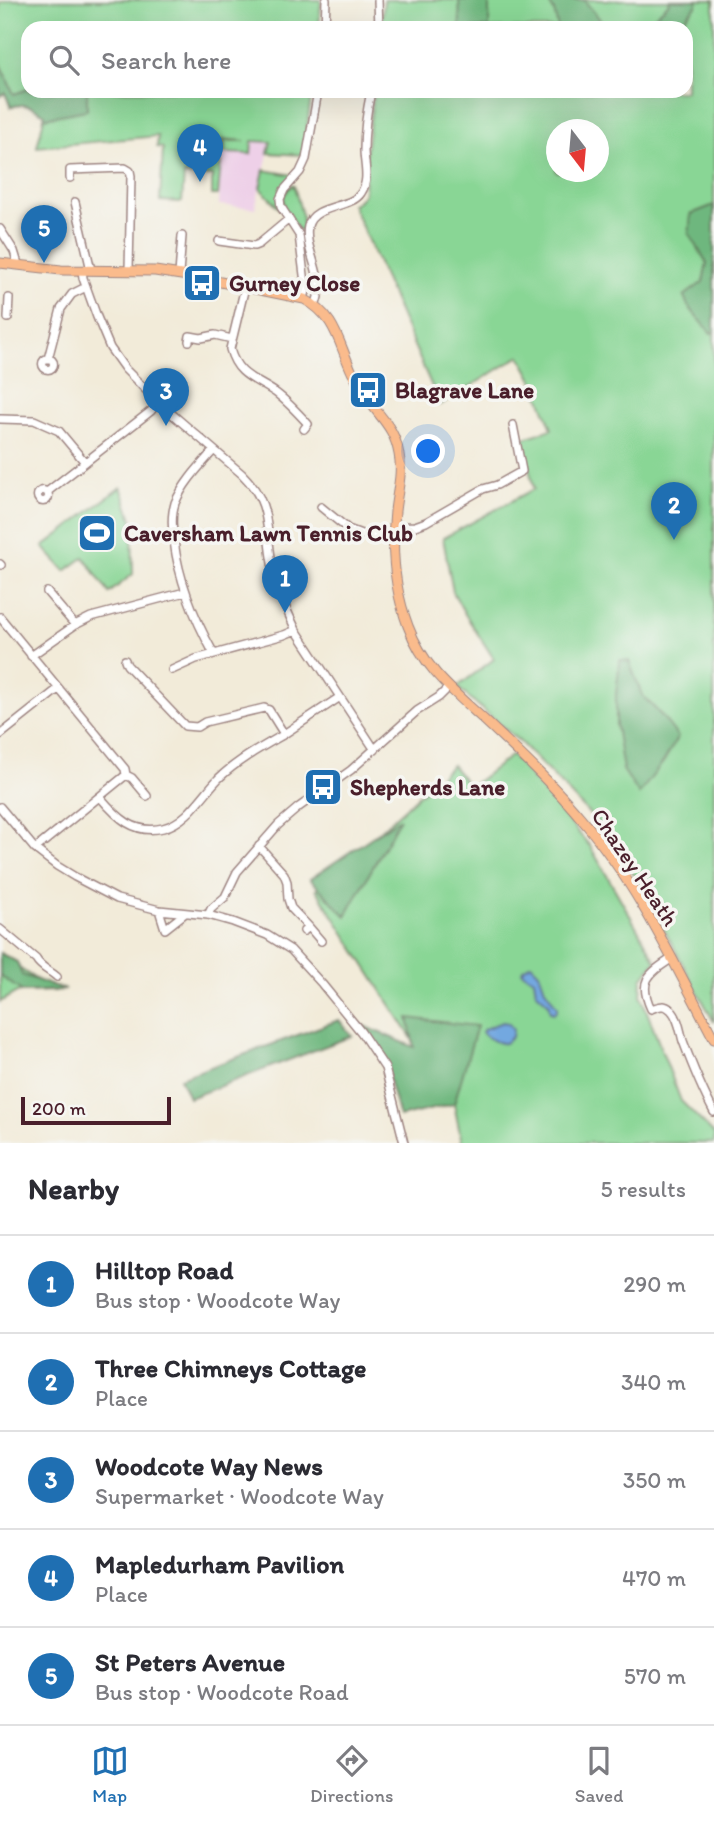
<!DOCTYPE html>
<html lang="en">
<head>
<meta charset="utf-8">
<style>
  body { margin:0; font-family:Itim,sans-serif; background:#f7f7f7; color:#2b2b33 }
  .compass { position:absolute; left:546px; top:119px; width:63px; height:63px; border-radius:50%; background:#fff; box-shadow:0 7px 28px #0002; rotate:164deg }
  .scale { position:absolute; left:21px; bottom:18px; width:150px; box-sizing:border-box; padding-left:7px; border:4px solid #4a1f2b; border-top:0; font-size:19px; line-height:24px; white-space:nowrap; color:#4a1f2b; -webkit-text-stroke:5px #f6f6f2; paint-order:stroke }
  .you { position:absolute; left:429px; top:452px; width:24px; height:24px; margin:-18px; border:5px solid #fff; border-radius:50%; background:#1a73e8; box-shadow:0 0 0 10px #1a73e833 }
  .badge { display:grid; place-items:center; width:46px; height:46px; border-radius:50%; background:#1f6fb2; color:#fff; font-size:23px; font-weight:700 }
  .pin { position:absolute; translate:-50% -58px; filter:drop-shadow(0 2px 4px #0008) }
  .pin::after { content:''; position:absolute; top:37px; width:24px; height:21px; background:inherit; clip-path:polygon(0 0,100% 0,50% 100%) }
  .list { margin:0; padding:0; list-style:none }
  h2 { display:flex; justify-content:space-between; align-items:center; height:91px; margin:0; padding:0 28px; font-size:30px }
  h2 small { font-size:23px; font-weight:400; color:#7c7c81 }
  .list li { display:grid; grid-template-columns:46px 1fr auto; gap:21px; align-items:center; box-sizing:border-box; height:98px; padding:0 28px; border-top:2px solid #e1e1e2 }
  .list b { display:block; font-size:26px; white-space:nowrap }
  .list p { margin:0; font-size:23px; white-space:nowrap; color:#7c7c81 }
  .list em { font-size:23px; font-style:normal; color:#7c7c81 }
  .icon { flex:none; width:38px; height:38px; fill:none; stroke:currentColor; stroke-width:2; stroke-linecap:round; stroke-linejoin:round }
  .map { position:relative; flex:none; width:714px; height:1143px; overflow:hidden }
  .search { position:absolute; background:#fff; box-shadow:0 7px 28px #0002; left:21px; right:21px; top:21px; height:77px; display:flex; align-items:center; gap:18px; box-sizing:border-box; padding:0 24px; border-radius:21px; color:#7c7c81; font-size:26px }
  .sheet { height:581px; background:#fff }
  nav { display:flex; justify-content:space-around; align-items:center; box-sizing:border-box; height:98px; border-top:2px solid #e1e1e2; background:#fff; font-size:19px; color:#7c7c81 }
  nav a { display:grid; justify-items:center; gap:4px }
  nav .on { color:#1f6fb2 }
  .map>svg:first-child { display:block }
  .built { fill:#eed0e8 }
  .green { fill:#89d695; stroke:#6a7a60; stroke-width:2; fill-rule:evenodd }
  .forest { fill:#6eb77e; stroke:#5c6b54; stroke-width:2 }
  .water { fill:#73a8e0; stroke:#5e6486; stroke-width:2 }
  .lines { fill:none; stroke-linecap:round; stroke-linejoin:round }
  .minor-casing { stroke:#9e8582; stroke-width:10 }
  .major-casing { stroke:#9e8582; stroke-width:11 }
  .minor { stroke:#fff; stroke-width:7 }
  .major { stroke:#fabb8c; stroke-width:9 }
  .labels { text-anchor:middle; stroke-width:7; stroke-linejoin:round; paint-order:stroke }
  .poi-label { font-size:23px; font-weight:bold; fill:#4a1f2b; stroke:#f6f6f2; text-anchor:start }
  .street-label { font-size:23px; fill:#4a1f2b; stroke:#f6f6f2 }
</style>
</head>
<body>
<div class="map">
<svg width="714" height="1143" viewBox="0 0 714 1143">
  <rect width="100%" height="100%" fill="#f6f6f2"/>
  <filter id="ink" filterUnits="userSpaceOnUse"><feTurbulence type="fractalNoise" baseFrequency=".0143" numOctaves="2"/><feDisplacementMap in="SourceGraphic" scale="14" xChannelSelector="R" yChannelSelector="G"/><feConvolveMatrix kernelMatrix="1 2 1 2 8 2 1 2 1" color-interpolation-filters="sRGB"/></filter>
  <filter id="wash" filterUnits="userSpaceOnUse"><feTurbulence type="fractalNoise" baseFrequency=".00686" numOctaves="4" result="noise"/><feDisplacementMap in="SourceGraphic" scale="28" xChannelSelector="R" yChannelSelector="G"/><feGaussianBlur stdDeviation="1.57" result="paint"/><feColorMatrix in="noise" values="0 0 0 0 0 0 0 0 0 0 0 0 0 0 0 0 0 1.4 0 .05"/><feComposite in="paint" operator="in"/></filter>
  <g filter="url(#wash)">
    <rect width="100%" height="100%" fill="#f2ebd9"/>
    <path class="built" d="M222,139L271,142L255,208L219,205Z"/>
    <path class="green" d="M11,0H321L319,28H28V91H312L303,155L268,153L271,142L252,141L251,154L224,153L225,141H245L223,139L218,195H212V176L184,175L182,202L160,201L163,148L157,147L158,136L37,147L45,114C34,107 25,102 11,107L5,93L0,96V3Z
      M384,0H714V1022L638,881L606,831L520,742L457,687L494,659L465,614L453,592L443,538L534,489L522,439L552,429L533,380L520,356L440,405L352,204L356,203L364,194L366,152L374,91H686V28H381ZM556,130H598V172H556Z
      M264,170L293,175L279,208L260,188Z
      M292,185L294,186L302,215L303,230H298L284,208L283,196Z
      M121,487L132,519L133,574L109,593L84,557L65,571L43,547Z
      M512,755L590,846L656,961L642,979L641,996L681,1101L714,1134V1143H462L454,1104L316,889L452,765L470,787Z
      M0,959L14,965L54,991L17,992L0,1002Z"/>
    <path class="forest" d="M459,0H489V28H460Z
      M547,0H584L607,28H558L554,11Z
      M669,0H698L696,6L676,28H642L669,3Z
      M0,64L14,94L28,89V91H87V110L44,118L45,114C33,107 25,102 11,107L5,93L0,96Z
      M714,205V332L711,333L688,306L684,296L703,282L707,263L689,234L691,214Z
      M620,660L629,661L642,695L661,715L678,737L664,761L639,794L623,770L616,726V694Z
      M400,818L346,916L310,879Z
      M0,953L17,962L22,975L66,990L23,992L0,976Z
      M408,1018L477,1026L454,1104L399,1117L382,1054L359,1024L414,1047Z
      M339,1020L352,1036L189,1098L180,1078Z"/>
    <path class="water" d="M531,964L539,972L545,989L557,1007V1010L554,1013L550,1012L548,1003L536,992L534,979L522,972L523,969Z
      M502,1022L508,1023L513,1029L512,1037L505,1043C498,1044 486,1038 482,1032L484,1029Z"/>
  </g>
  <g filter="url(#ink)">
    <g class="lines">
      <g class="minor-casing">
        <path id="minor" d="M378,0L379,28
          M325,28L326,0
          M70,178V170L125,168L130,171L131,176L129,270
          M75,202L91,270
          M0,229L14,251L18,264
          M219,241L254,246L259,244L289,219
          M82,270L83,278L97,317L110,348L125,369L158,402L242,474C272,504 265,526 272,563C276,587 286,609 296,630L375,750
          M179,274L182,236
          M245,287L230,349C237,376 256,379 276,393C288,402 298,413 308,424L304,429
          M304,299L306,291L299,235L281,207L280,199L284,190L300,172L306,159L318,91
          M315,306C328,278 303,250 308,226C313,204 351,209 361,193C370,180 364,164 364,150C364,131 367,110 371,91
          M8,318L9,298
          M189,341L190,336L201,338L215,335L232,339
          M42.5 364a5.5 5.5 0 1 1 11 0a5.5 5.5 0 1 1-11 0Z
          M48,359L61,309L72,294L86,287
          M0,419L34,420L59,431L84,461
          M37.5 496a5.5 5.5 0 1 1 11 0a5.5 5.5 0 1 1-11 0Z
          M47,492L151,411L158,402
          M321,507L348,529L364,535L393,539
          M394,527L415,526L426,522L483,489L497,485L522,471L513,425
          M0,564L1,565
          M47,592L75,625
          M0,617L125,769L126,775L132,778L147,796
          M214,654C194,618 179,582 174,541C172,529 171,515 175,503C184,482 200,466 214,450
          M31,656L75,625L91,617L185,592
          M125,660L127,665L185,726L197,727L205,722L264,708L269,710L284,734
          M172,670L196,659L284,635L296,630
          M0,735L58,689
          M100,797C117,817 134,835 163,828C188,822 202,795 219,778C237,761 260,748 281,736C301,723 320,710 340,697
          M0,807L35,849L57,866L75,877L117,899L159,910L208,915L233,922L267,935L291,950L322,984L361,1032L385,1068L404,1143
          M259,846L284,874L287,882L288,899L291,908L309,927L304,931
          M35,849L126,775
          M159,910L165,929L184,914
          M208,915L211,909L225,897L237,872L278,825L299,807L351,770L417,711L439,697L448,688
          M309,927L321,941
          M0,929L36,959C40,967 50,971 57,977
          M671,959C648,974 638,981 651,1009C659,1006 665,1004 671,1010C679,1018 680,1031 683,1041C692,1065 702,1090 714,1112"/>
      </g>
      <g class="major-casing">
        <path id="major" d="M0,263L61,270L155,271L201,278L304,299C336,316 338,342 352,372C357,381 362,391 368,399C382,420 394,427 399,454C403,473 397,492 395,511C391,551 394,588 408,626C426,674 460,696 495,730C525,758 554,786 580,817C637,883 674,963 714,1039"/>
      </g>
      <use href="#minor" class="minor"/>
      <use href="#major" class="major"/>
    </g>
  </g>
  <defs>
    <g id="bus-square" transform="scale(2.0125)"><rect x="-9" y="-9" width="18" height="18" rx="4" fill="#1f6fb2" stroke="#f6f6f2"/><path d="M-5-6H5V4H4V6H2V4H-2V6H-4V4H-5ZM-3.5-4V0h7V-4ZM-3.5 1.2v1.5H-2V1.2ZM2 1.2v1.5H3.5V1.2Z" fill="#fff"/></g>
    <g id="stadium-square" transform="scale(2.0125)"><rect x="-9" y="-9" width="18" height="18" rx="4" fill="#1f6fb2" stroke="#f6f6f2"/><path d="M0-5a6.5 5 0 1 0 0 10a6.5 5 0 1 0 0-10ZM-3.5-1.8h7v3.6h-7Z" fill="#fff"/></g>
  </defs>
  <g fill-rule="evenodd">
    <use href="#bus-square" x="202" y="283"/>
    <use href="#bus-square" x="368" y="390"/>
    <use href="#stadium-square" x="97" y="533"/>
    <use href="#bus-square" x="323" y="787"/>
  </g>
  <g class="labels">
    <g class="poi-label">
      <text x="229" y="291">Gurney Close</text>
      <text x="395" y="398">Blagrave Lane</text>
      <text x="124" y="541">Caversham Lawn Tennis Club</text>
      <text x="350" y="795">Shepherds Lane</text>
    </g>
    <g class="street-label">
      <text transform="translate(635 867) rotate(56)" y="8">Chazey Heath</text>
    </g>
  </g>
</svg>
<svg class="compass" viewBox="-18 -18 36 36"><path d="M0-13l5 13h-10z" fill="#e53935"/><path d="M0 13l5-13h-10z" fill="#7c7c81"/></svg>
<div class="scale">200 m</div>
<div class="you"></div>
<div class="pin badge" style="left:285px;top:613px">1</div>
<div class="pin badge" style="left:674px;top:540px">2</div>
<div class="pin badge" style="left:166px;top:426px">3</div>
<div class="pin badge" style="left:200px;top:182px">4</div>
<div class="pin badge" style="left:44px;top:263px">5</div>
<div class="search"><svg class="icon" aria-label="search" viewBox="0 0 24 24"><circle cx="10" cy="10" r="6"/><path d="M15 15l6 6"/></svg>Search here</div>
</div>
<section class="sheet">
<h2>Nearby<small>5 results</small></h2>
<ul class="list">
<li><span class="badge">1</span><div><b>Hilltop Road</b><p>Bus stop · Woodcote Way</p></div><em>290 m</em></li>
<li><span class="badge">2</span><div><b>Three Chimneys Cottage</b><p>Place</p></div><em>340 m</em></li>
<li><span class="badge">3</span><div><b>Woodcote Way News</b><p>Supermarket · Woodcote Way</p></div><em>350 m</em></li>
<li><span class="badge">4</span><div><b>Mapledurham Pavilion</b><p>Place</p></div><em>470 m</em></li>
<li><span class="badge">5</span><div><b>St Peters Avenue</b><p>Bus stop · Woodcote Road</p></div><em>570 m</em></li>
</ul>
</section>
<nav>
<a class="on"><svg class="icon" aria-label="map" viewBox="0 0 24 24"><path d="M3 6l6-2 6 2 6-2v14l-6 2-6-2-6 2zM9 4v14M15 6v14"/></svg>Map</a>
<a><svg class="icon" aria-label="directions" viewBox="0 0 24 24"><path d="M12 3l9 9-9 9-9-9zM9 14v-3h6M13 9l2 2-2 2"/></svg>Directions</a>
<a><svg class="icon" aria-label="saved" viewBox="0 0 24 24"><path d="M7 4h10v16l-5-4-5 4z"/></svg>Saved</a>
</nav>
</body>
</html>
